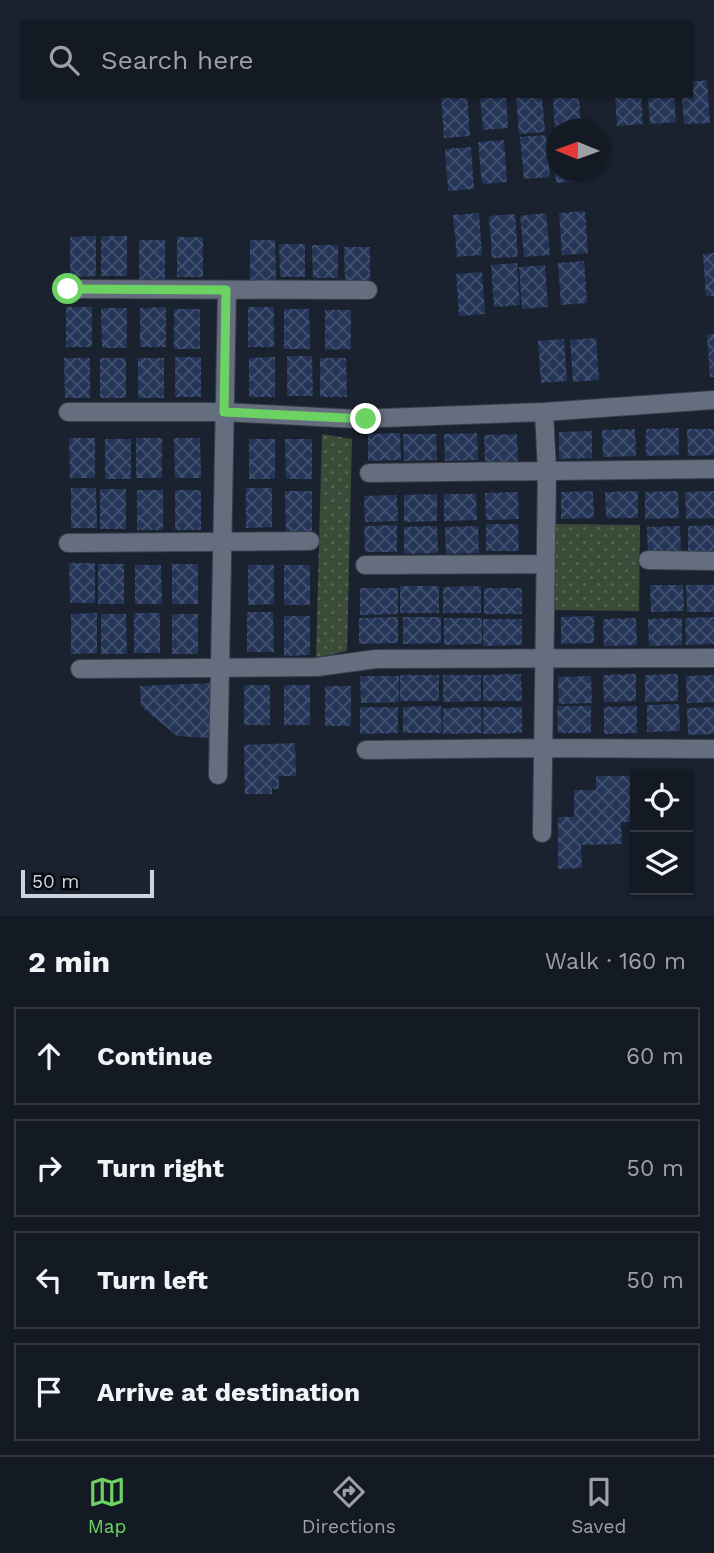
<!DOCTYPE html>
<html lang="en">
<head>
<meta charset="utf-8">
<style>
  body { margin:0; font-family:"Work Sans",sans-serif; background:#212731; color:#f1f3f6 }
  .controls { position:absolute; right:21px; bottom:21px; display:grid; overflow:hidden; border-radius:0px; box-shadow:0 2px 5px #0004 }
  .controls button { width:63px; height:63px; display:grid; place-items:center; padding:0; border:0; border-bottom:2px solid #333841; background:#141a24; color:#f1f3f6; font:35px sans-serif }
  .compass { position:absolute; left:546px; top:119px; width:63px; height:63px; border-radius:50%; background:#141a24; box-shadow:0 2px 5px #0004; rotate:271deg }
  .scale { position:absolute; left:21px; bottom:18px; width:133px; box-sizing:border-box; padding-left:7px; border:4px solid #ced3dd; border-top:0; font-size:19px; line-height:24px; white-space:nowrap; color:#ced3dd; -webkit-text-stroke:5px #080b12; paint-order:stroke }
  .stop { position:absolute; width:21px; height:21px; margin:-16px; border:5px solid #6cd362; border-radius:50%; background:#fff }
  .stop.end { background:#6cd362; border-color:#fff; box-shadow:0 2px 7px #0008 }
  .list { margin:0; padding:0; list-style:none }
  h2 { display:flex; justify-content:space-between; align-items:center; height:91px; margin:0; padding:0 28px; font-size:30px }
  h2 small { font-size:23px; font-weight:400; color:#9da1a6 }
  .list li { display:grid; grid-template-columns:46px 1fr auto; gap:21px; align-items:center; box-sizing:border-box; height:98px; margin:0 14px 14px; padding:0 14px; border:2px solid #333841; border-radius:0px }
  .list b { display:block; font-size:26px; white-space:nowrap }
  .list em { font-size:23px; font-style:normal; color:#9da1a6 }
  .icon { flex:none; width:38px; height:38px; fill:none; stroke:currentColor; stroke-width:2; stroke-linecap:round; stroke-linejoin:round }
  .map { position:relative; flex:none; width:714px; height:916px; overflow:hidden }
  .search { position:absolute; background:#141a24; box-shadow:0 2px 5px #0004; left:21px; right:21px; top:21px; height:77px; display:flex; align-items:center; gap:18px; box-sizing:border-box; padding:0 24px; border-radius:0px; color:#9da1a6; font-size:26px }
  .sheet { height:539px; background:#141a24 }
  nav { display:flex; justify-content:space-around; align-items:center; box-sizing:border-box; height:98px; border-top:2px solid #333841; background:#141a24; font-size:19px; color:#9da1a6 }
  nav a { display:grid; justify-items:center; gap:4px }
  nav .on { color:#6cd362 }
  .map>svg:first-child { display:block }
  .grass { fill:url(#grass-dots) }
  .building { fill:url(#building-cross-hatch) }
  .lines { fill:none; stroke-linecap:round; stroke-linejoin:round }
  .minor-casing { stroke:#393f4b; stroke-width:20 }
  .minor { stroke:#656e7f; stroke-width:18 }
  .route { stroke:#6cd362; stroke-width:9 }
</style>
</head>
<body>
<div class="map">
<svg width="714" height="916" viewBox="0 0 714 916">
  <defs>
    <pattern id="grass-dots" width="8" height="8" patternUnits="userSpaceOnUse" patternTransform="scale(1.75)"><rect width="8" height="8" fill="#3a4c38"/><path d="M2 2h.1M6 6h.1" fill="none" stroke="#556554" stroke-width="1.8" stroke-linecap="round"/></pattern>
    <pattern id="building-cross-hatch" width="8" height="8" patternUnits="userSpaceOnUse" patternTransform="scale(1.75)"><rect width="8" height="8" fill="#243558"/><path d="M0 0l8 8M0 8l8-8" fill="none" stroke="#435170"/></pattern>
  </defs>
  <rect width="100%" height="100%" fill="#1a2230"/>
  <path class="grass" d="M322,434L352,439L347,651L316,658Z
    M552,524L640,525L639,611L551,610Z"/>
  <path class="building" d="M707,80L710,123L684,124L682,96H691V82Z
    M441,96H467L470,136L444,138Z
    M480,96H506L508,128L483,130Z
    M516,96H542L545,132L519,134Z
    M553,96H579L581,130H555Z
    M615,96H641L643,124L617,126Z
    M648,96H674L676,122L650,124Z
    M546,135L550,177L524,179L520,137Z
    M504,140L507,182L482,184L478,142Z
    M471,147L474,189L448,191L445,149Z
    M555,172H581L582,181L556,183Z
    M585,211L588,253L562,255L559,213Z
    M479,213L482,255L457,257L453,215Z
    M546,213L550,255L524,257L520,216Z
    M515,214L518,257L492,258L489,216Z
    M96,236V276L70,277V237Z
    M101,236H127V276H101Z
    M177,237H203V277H177Z
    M139,240H165V280H139Z
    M250,240H275L276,280H250Z
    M279,244H305V277H280Z
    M312,245H338V278H313Z
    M344,247H370V280H345Z
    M714,253V296H706L703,254Z
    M584,261L587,303L561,305L558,263Z
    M517,263L520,305L494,307L491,265Z
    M545,265L548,307L522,309L519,267Z
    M482,272L485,314L459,316L456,274Z
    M66,307H92V347H66Z
    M166,307V347H140V308Z
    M248,307H274V347H248Z
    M101,308H127V348H102Z
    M174,309H200V349H174Z
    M284,309H309L310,349H284Z
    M325,310H351V349L325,350Z
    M714,334V377H710L707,335Z
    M596,338L599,380L573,382L570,340Z
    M564,339L567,381L541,383L538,341Z
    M287,356H312L313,396H287Z
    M175,357H201V397H175Z
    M275,357V397H249V358Z
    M64,358H90V398H65Z
    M100,358H126V398H100Z
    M138,358H164V398H138Z
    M320,358H346L347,397H320Z
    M679,428V455L646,456V429Z
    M635,429L636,456L603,457L602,430Z
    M687,429H714V455L688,456Z
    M592,431V458L559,459V432Z
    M400,433L401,460L368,461V434Z
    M477,433L478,460L445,461L444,434Z
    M403,434H436L437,460L404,461Z
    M517,434L518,461L485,462L484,435Z
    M69,438H95V478H70Z
    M136,438H162V478H136Z
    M174,438H200L201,478H175Z
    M105,439H131V479H105Z
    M249,439H275V479H249Z
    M285,439H312V479H286Z
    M71,488H96L97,528H71Z
    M246,488H272V527L246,528Z
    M100,489H126V529H100Z
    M137,490H163V530H137Z
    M175,490H201V530H175Z
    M285,491H312V531H286Z
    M593,491L594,518L561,519V492Z
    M638,491V518H606L605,492Z
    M678,491L679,518L645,519V492Z
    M714,491V518L686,519L685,492Z
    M518,492L519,519L486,520L485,493Z
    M437,494V521L404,522V495Z
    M444,494H476L477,520L444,521Z
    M397,495L398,521L365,522L364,496Z
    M486,524H518L519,551H486Z
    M397,525V552H365L364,526Z
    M714,525V552L688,553V526Z
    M437,526L438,553L404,554V527Z
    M478,526L479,553L446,554L445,527Z
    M680,526L681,553L648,554L647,527Z
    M69,563H95V603H70Z
    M98,564H124V604H98Z
    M172,564H198V604H172Z
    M135,565H161L162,604H135Z
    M248,565H274V604L248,605Z
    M284,565H310V605H284Z
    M650,585H683L684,611L651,612Z
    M686,585H714V612H687Z
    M400,586H439V613H400Z
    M481,586V613H443V587Z
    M360,588H398V614L360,615Z
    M484,588H522V614H484Z
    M247,612H273L274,652H247Z
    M97,613V653L71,654V614Z
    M134,613H160V653H134Z
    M101,614H126L127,654H101Z
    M172,614H198V654H172Z
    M284,616H310V655L284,656Z
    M594,616V643L561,644V617Z
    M398,617V643L359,644V618Z
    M403,617H441V643L403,644Z
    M714,617V644L686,645L685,618Z
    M444,618H482V644L444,645Z
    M636,618L637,645L604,646L603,619Z
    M682,618V645L649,646L648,619Z
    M483,619H522V645L483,646Z
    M521,674L522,701H483V675Z
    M636,674V701L604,702L603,675Z
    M678,674V701L645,702V675Z
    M400,675H439V701H400Z
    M443,675H481V701L443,702Z
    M714,675V702L687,703L686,676Z
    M360,676H399V702L361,703Z
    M591,676L592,703L559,704L558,677Z
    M212,683V738L177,736L141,706L140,686Z
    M244,685H270V725H244Z
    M284,685H310V725H284Z
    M325,686H351V726H325Z
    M679,704L680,731L647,732V705Z
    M441,706L442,733H403V707Z
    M557,706H591V733H558Z
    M637,706V733L604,734V707Z
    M360,707H398V733L360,734Z
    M481,707L482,733L443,734V708Z
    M483,707H522V733L483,734Z
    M714,707V734L688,735L687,708Z
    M295,743L296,776H279V789H272V794H245L244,745Z
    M596,776H635V822H621L622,844L581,845L582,868L558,869V817H574V790H596Z"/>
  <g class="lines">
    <g class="minor-casing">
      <path id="minor" d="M68,289L368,290
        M68,412H224L356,419L544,412L714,400
        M369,473L714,469
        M68,543L310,541
        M648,560L714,561
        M365,565L545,564
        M80,669L317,667L376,659L714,658
        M366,750L543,748L714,749
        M218,775L227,290
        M542,833L547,471L544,412"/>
    </g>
    <use href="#minor" class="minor"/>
  </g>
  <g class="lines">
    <path class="route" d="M68,289L226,290L224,412L366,419"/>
  </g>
</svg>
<div class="controls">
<button><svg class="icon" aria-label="locate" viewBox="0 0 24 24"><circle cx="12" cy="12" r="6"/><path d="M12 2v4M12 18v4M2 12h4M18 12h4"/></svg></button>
<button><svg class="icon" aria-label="layers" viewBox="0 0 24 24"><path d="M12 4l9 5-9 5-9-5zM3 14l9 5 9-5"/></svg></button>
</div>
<svg class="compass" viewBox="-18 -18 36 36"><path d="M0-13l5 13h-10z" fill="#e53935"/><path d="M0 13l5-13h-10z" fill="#9da1a6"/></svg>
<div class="scale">50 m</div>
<div class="stop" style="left:68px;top:289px"></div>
<div class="stop end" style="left:366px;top:419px"></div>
<div class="search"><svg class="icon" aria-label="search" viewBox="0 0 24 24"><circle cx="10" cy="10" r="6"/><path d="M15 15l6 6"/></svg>Search here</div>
</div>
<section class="sheet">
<h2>2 min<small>Walk · 160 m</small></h2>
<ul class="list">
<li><svg class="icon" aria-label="ahead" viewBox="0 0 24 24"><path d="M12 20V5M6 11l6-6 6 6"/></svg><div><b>Continue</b></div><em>60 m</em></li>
<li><svg class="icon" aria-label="right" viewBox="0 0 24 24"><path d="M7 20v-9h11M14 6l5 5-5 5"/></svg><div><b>Turn right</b></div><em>50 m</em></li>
<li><svg class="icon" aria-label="left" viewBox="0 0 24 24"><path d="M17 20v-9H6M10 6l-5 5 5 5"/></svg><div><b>Turn left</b></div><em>50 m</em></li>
<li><svg class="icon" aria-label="arrive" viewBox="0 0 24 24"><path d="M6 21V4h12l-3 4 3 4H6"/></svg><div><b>Arrive at destination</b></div></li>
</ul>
</section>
<nav>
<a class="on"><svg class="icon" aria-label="map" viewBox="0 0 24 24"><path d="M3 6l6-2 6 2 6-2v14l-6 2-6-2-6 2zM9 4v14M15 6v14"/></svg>Map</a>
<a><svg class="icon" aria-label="directions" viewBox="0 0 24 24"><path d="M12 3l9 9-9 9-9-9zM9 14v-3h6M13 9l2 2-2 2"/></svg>Directions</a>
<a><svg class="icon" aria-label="saved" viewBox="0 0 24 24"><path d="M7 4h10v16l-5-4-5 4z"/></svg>Saved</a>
</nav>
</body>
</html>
